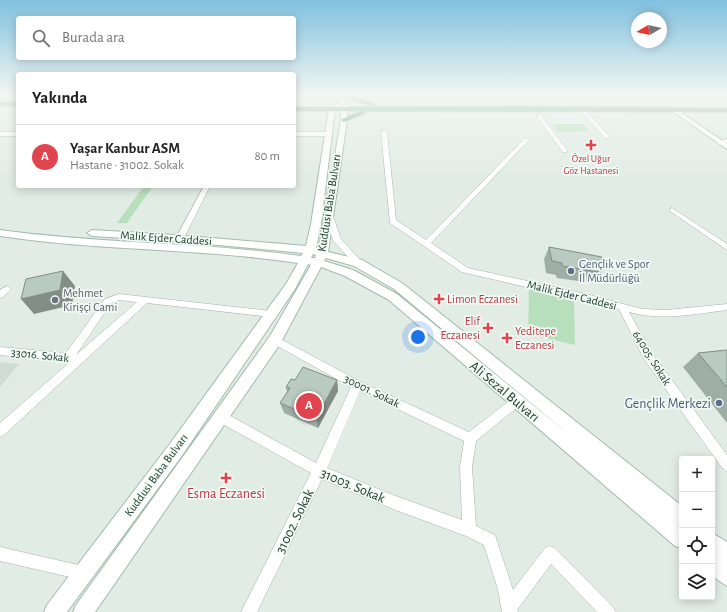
<!DOCTYPE html>
<html lang="tr">
<head>
<meta charset="utf-8">
<style>
  body { margin:0; font-family:"Alegreya Sans",sans-serif; background:#f6f6f6; color:#222 }
  .controls { position:absolute; right:12px; bottom:12px; display:grid; overflow:hidden; border-radius:4px; box-shadow:0 2px 10px #0003 }
  .controls button { width:36px; height:36px; display:grid; place-items:center; padding:0; border:0; border-bottom:1px solid #e0e0e0; background:#fff; color:#222; font:20px sans-serif }
  .compass { position:absolute; left:631px; top:12px; width:36px; height:36px; border-radius:50%; background:#fff; box-shadow:0 2px 10px #0003; rotate:261deg }
  .you { position:absolute; left:418px; top:337px; width:14px; height:14px; margin:-10px; border:3px solid #fff; border-radius:50%; background:#1a73e8; box-shadow:0 0 0 6px #1a73e833 }
  .badge { display:grid; place-items:center; width:26px; height:26px; border-radius:50%; background:#f95c52; color:#fff; font-size:13px; font-weight:700 }
  .pin { position:absolute; translate:-50% -50%; border:2px solid #fff; box-shadow:0 1px 4px #0006 }
  .list { margin:0; padding:0; list-style:none }
  h2 { display:flex; justify-content:space-between; align-items:center; height:52px; margin:0; padding:0 16px; font-size:17px }
  h2 small { font-size:13px; font-weight:400; color:#767676 }
  .list li { display:grid; grid-template-columns:26px 1fr auto; gap:12px; align-items:center; box-sizing:border-box; height:64px; padding:0 16px; border-top:1px solid #e0e0e0 }
  .list b { display:block; font-size:15px; white-space:nowrap }
  .list p { margin:0; font-size:13px; white-space:nowrap; color:#767676 }
  .list em { font-size:13px; font-style:normal; color:#767676 }
  .icon { flex:none; width:22px; height:22px; fill:none; stroke:currentColor; stroke-width:2; stroke-linecap:round; stroke-linejoin:round }
  .map { position:relative; flex:none; width:727px; height:612px; overflow:hidden }
  .search { position:absolute; background:#fff; box-shadow:0 2px 10px #0003; left:16px; top:16px; width:280px; height:44px; display:flex; align-items:center; gap:10px; box-sizing:border-box; padding:0 14px; border-radius:4px; color:#767676; font-size:15px }
  .panel { position:absolute; background:#fff; box-shadow:0 2px 10px #0003; left:16px; top:72px; width:280px; height:116px; border-radius:4px }
  .map>svg:first-child { display:block }
  .built { fill:#cfdcd4 }
  .green { fill:#b8dfbc }
  .lines { fill:none; stroke-linecap:round; stroke-linejoin:round }
  .minor-casing { stroke:#a3b4ab; stroke-width:1 }
  .tertiary-casing { stroke:#a3b4ab; stroke-width:1 }
  .secondary-casing { stroke:#a1bcae; stroke-width:2 }
  .primary-casing { stroke:#c1c9c5; stroke-width:2 }
  .minor { fill:#fff; fill-rule:evenodd }
  .tertiary { fill:#fff; fill-rule:evenodd }
  .secondary { fill:#fff; fill-rule:evenodd }
  .primary { fill:#63a487; fill-rule:evenodd }
  .wall { fill:#9faea5 }
  .shaded-wall { fill:#828d86 }
  .building { fill:#b9cac0; stroke:#828d86 }
  .health-dot { fill:#e0444e; stroke:#f1f9f4; stroke-width:1.5 }
  .service-dot { fill:#5c6f8a; stroke:#f1f9f4; stroke-width:1.5 }
  .worship-dot { fill:#6b7280; stroke:#f1f9f4; stroke-width:1.5 }
  .labels { text-anchor:middle; stroke-width:3.5; stroke-linejoin:round; paint-order:stroke }
  .far-health-label { font-size:10px; fill:#be3a42; stroke:#f1f9f4 }
  .street-label { font-size:12px; fill:#203e30; stroke:#f1f9f4 }
  .service-label { font-size:12px; fill:#4e5e75; stroke:#f1f9f4; text-anchor:start }
  .worship-label { font-size:12px; fill:#5b616d; stroke:#f1f9f4; text-anchor:start }
  .health-label { font-size:12px; fill:#be3a42; stroke:#f1f9f4; text-anchor:start }
  .near-street-label { font-size:14px; fill:#203e30; stroke:#f1f9f4 }
  .near-service-label { font-size:14px; fill:#4e5e75; stroke:#f1f9f4; text-anchor:end }
  .near-health-label { font-size:14px; fill:#be3a42; stroke:#f1f9f4 }
</style>
</head>
<body>
<div class="map">
<svg width="727" height="612" viewBox="0 0 727 612">
  <rect width="100%" height="100%" fill="#e1ece5"/>
  <path class="built" d="M0,362L19,364L0,387Z"/>
  <path class="green" d="M552,124H583L589,131L558,132Z
    M144,186H153L127,223H117Z
    M529,288L574,298L575,345L528,334Z"/>
  <g class="lines">
    <g class="minor-casing">
      <path id="minor" d="M578,95H583L589,103V104H585Z
        M607,95H612L621,103L617,104Z
        M657,95H663L674,104L670,105Z
        M700,95H705L717,105L713,106Z
        M579,107H583L609,136V138H605L579,109Z
        M537,115H541L567,150V152H563L537,117Z
        M384,130L387,132L396,220L426,240L525,138L530,139L431,243L468,268L586,294L642,309L666,310L727,304V310C695,314 661,321 629,312L652,353L727,455V471L723,469L644,359L619,309L462,272L390,223L381,132Z
        M0,132H18V136H0Z
        M294,132H329L332,134L329,136H294Z
        M727,139V143L719,144L716,142Z
        M204,186H210L183,240H177L176,238Z
        M672,208L727,244V250L670,211V209Z
        M326,214H332L333,216L341,239L361,261L362,263L361,265H355L333,240L325,216Z
        M7,286L11,289L3,297L0,298V290Z
        M119,294L271,311L274,312L276,314L274,316L271,317L147,303L4,435L0,437V423L70,362L0,355V347L66,353L105,299ZM119,300L137,302L76,355L111,303Z
        M275,336L361,382L469,432L513,398L517,396L521,398L523,401L521,404L476,441L472,467L476,526L495,535L513,590L545,548L550,546L555,548L613,607L616,612H597L551,564L517,610L518,612H502L498,590L484,545L466,536L393,509L322,479L257,612H241L311,473L217,421L215,417L217,413L221,412L225,413L316,463L351,387L272,343L270,340L272,337ZM360,391L464,441L460,467L462,520L393,495L327,468Z
        M0,547L83,566L88,568L90,573L88,578L83,580L0,561Z"/>
    </g>
    <g class="tertiary-casing">
      <path id="tertiary" d="M434,95H440L443,105H439Z
        M526,95H531L538,103L533,104Z"/>
    </g>
    <g class="secondary-casing">
      <path id="secondary" d="M336,95H342L347,106V120L328,252L362,260L402,283L682,506V526L679,525L682,527V548L675,546L389,300L345,276L321,267L280,344L95,612H73L76,605L270,336L311,265L308,264L295,289L181,457L67,612H44L47,605L169,445L286,284L298,263C199,248 99,251 0,236V230C100,244 201,242 301,256L303,253L176,241L92,236L87,233L92,230L176,235L306,246L311,224L329,109L332,106L340,103ZM341,107V120L319,249L316,248L321,224L335,109ZM313,254L316,255L315,258H311ZM326,258L354,266L394,289L572,437L397,294L353,270L324,261Z
        M672,109H676L727,144V149L672,111Z
        M712,533L727,542V586L712,576Z"/>
    </g>
    <g class="primary-casing">
      <path id="primary" d="M342,95H351L376,104L373,106L354,101Z
        M0,102H18V106H0Z
        M533,106L727,108V112L365,111V113L344,122L341,120L342,119L361,111H294V107Z"/>
    </g>
    <use href="#minor" class="minor"/>
    <use href="#tertiary" class="tertiary"/>
    <use href="#secondary" class="secondary"/>
    <use href="#primary" class="primary"/>
  </g>
  <path class="wall" d="M549,247L603,270L597,282L594,281L593,283L557,278L556,275L546,273L544,259Z
    M727,350V423L683,367L698,353Z
    M295,380H337L338,391L318,428L284,413L280,403L287,392L286,387Z"/>
  <path class="shaded-wall" d="M63,271L75,286L72,305L34,314L21,299Z
    M337,380L338,391L318,428L316,418Z"/>
  <path class="building" d="M549,247L602,257L604,266L603,270L599,269V272L562,266V263L552,261Z
    M63,271L60,290L21,299L26,279Z
    M727,350V387L698,353Z
    M303,367L337,380L316,418L280,403L290,388L286,387L291,379L295,380Z"/>
  <linearGradient id="sky" x2="0" y2="1"><stop stop-color="#80c1df"/><stop offset="0.52" stop-color="#f2f6f3"/><stop offset="1" stop-color="#f2f6f3" stop-opacity="0"/></linearGradient>
  <rect width="727" height="181" fill="url(#sky)"/>
  <g class="health-dot">
    <path d="M589 139h4v4h4v4h-4v4h-4v-4h-4v-4h4z"/>
    <path d="M437 293h4v4h4v4h-4v4h-4v-4h-4v-4h4z"/>
    <path d="M486 322h4v4h4v4h-4v4h-4v-4h-4v-4h4z"/>
    <path d="M505 332h4v4h4v4h-4v4h-4v-4h-4v-4h4z"/>
    <path d="M224 472h4v4h4v4h-4v4h-4v-4h-4v-4h4z"/>
  </g>
  <g class="service-dot">
    <circle cx="571" cy="271" r="4"/>
    <circle cx="719" cy="403" r="4"/>
  </g>
  <circle class="worship-dot" cx="55" cy="300" r="4"/>
  <g class="labels">
    <g class="far-health-label">
      <text x="591" y="162">Özel Uğur<tspan x="591" dy="12">Göz Hastanesi</tspan></text>
    </g>
    <g class="street-label">
      <text transform="translate(329 203) rotate(-81)" y="4">Kuddusi Baba Bulvarı</text>
      <text transform="translate(166 238) rotate(4)" y="4">Malik Ejder Caddesi</text>
      <text transform="translate(572 295) rotate(14)" y="4">Malik Ejder Caddesi</text>
      <text transform="translate(40 355) rotate(6)" y="4">33016. Sokak</text>
      <text transform="translate(652 358) rotate(58)" y="4">64005. Sokak</text>
      <text transform="translate(372 391) rotate(26)" y="4">30001. Sokak</text>
      <text transform="translate(156 475) rotate(-54)" y="4">Kuddusi Baba Bulvarı</text>
    </g>
    <g class="service-label">
      <text x="579" y="268">Gençlik ve Spor<tspan x="579" dy="14">İl Müdürlüğü</tspan></text>
    </g>
    <g class="worship-label">
      <text x="63" y="297">Mehmet<tspan x="63" dy="14">Kirişçi Cami</tspan></text>
    </g>
    <g class="health-label">
      <text x="447" y="303">Limon Eczanesi</text>
      <text x="480" y="325" text-anchor="end">Elif<tspan x="480" dy="14">Eczanesi</tspan></text>
      <text x="515" y="335">Yeditepe<tspan x="515" dy="14">Eczanesi</tspan></text>
    </g>
    <g class="near-street-label">
      <text transform="translate(505 391) rotate(40)" y="5">Ali Sezal Bulvarı</text>
      <text transform="translate(353 485) rotate(23)" y="5">31003. Sokak</text>
      <text transform="translate(294 521) rotate(-64)" y="5">31002. Sokak</text>
    </g>
    <g class="near-service-label">
      <text x="711" y="408">Gençlik Merkezi</text>
    </g>
    <g class="near-health-label">
      <text x="226" y="498">Esma Eczanesi</text>
    </g>
  </g>
</svg>
<div class="controls">
<button>+</button>
<button>−</button>
<button><svg class="icon" aria-label="locate" viewBox="0 0 24 24"><circle cx="12" cy="12" r="6"/><path d="M12 2v4M12 18v4M2 12h4M18 12h4"/></svg></button>
<button><svg class="icon" aria-label="layers" viewBox="0 0 24 24"><path d="M12 4l9 5-9 5-9-5zM3 14l9 5 9-5"/></svg></button>
</div>
<svg class="compass" viewBox="-18 -18 36 36"><path d="M0-13l5 13h-10z" fill="#e53935"/><path d="M0 13l5-13h-10z" fill="#767676"/></svg>
<div class="you"></div>
<div class="pin badge" style="left:309px;top:406px;background:#e0444e">A</div>
<div class="search"><svg class="icon" aria-label="search" viewBox="0 0 24 24"><circle cx="10" cy="10" r="6"/><path d="M15 15l6 6"/></svg>Burada ara</div>
<section class="panel">
<h2>Yakında<small></small></h2>
<ul class="list">
<li><span class="badge" style="background:#e0444e">A</span><div><b>Yaşar Kanbur ASM</b><p>Hastane · 31002. Sokak</p></div><em>80 m</em></li>
</ul>
</section>
</div>
</body>
</html>
